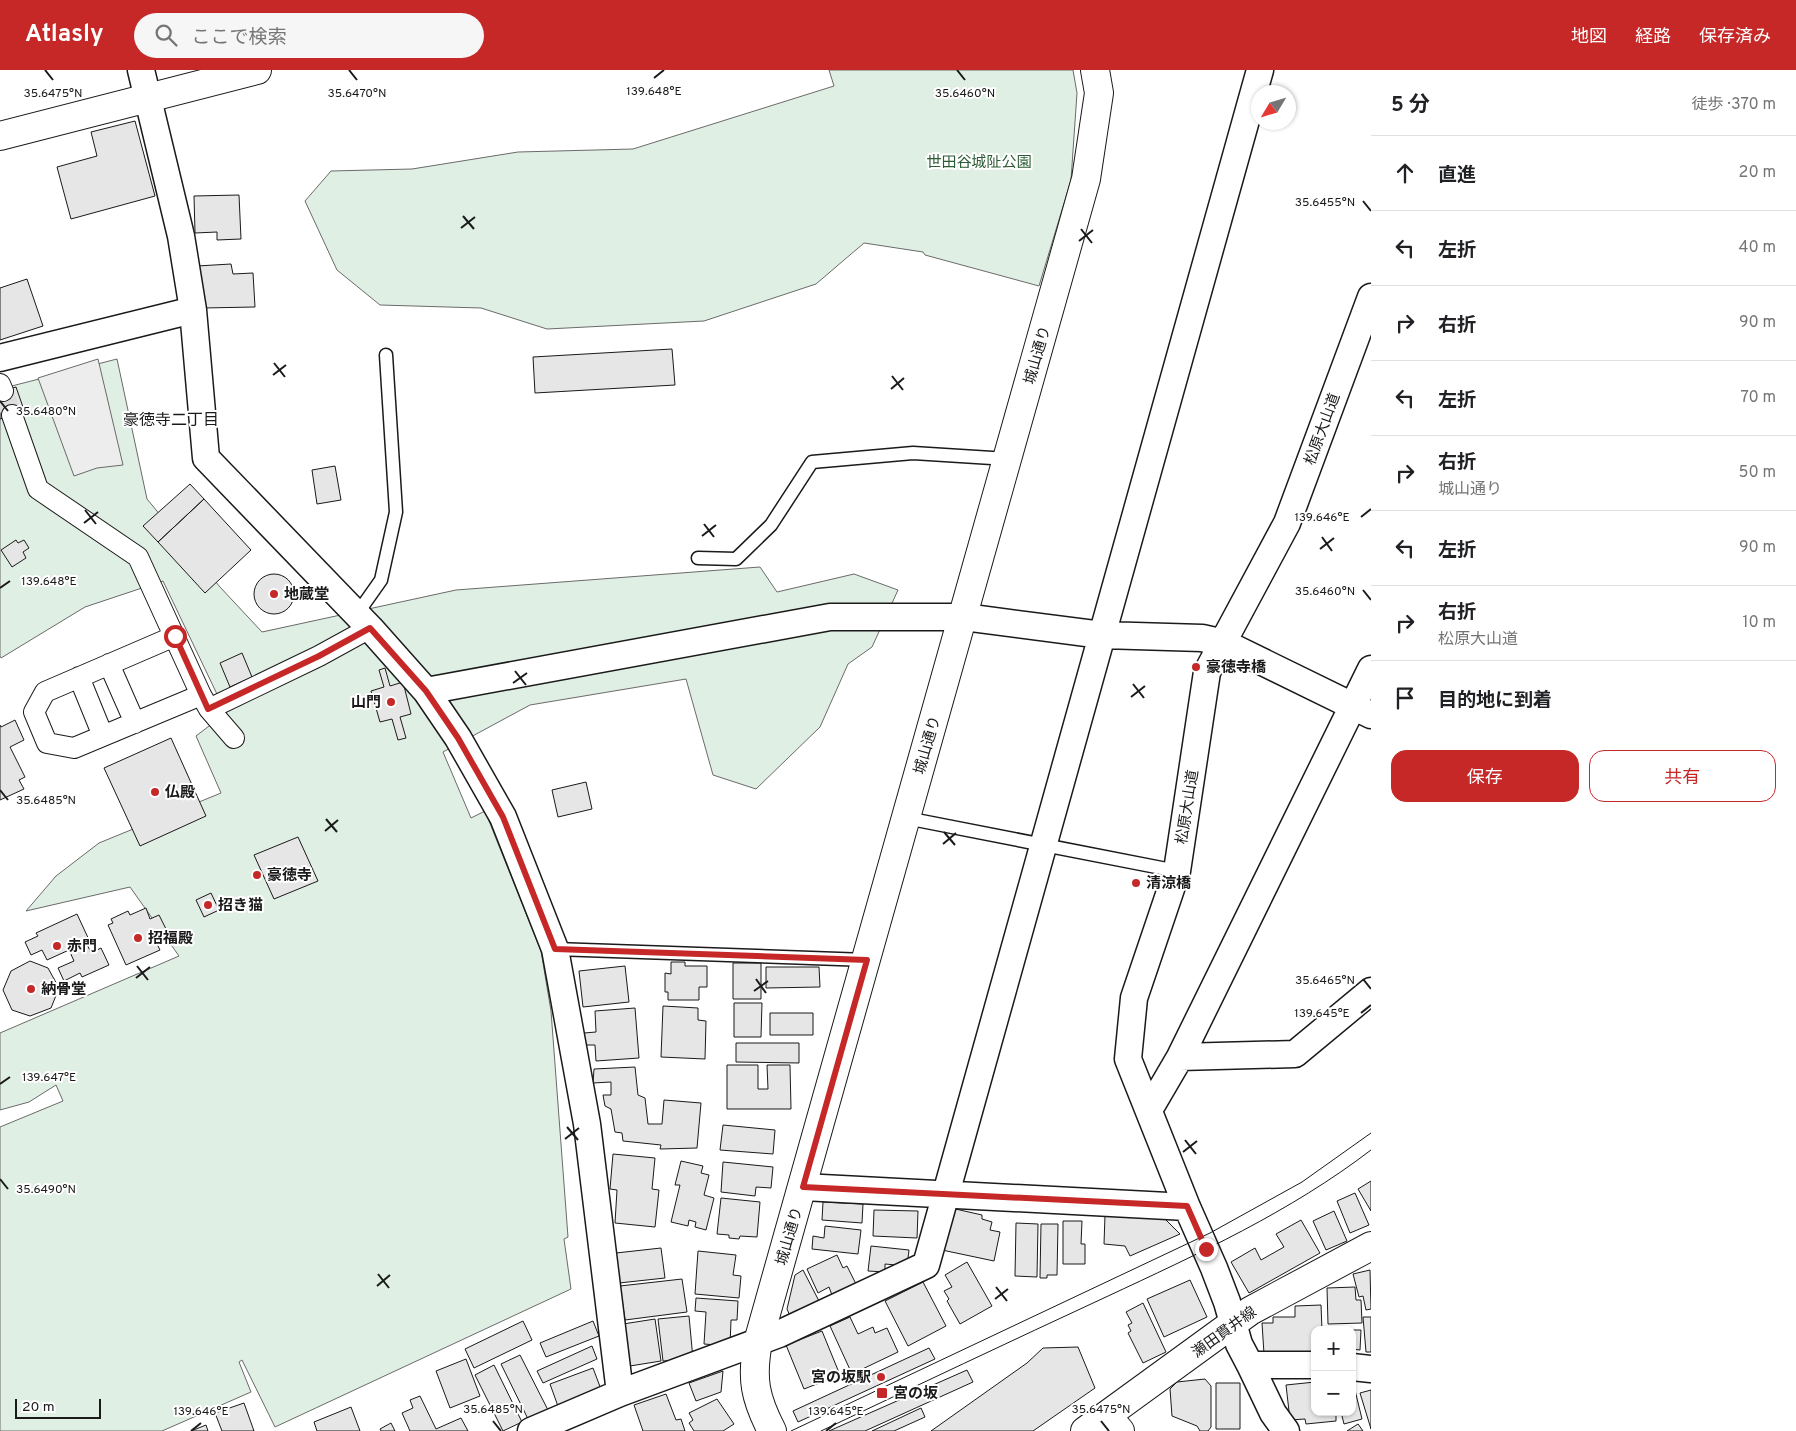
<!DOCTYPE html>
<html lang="ja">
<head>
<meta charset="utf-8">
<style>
  body { margin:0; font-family:Overpass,"Noto Sans JP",sans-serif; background:#f6f6f6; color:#202124 }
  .controls { position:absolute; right:15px; bottom:15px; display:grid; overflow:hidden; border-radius:10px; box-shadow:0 1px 4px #0004 }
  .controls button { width:45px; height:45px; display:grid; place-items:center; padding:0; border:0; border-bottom:1px solid #e0e0e0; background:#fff; color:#202124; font:25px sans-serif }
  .compass { position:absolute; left:1251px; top:15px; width:45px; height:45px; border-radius:50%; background:#fff; box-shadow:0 1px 4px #0004; rotate:232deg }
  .scale { position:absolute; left:15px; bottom:12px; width:86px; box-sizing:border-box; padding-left:5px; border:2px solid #1a1a1a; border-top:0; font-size:14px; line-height:18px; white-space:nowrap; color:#1a1a1a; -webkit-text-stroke:4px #fff; paint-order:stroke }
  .stop { position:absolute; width:15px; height:15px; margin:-11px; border:4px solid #c62828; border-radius:50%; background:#fff }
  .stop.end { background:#c62828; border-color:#fff; box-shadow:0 1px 5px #0008 }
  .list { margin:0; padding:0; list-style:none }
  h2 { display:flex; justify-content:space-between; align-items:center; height:65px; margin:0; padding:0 20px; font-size:21px }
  h2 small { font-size:16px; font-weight:400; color:#757577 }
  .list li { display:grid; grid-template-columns:32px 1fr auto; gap:15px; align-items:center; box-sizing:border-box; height:75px; padding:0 20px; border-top:1px solid #e0e0e0 }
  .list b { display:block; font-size:19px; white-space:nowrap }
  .list p { margin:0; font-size:16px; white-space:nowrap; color:#757577 }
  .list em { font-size:16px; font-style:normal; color:#757577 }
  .actions { display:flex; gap:10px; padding:15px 20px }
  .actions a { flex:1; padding:11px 0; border:1px solid #c62828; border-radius:15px; text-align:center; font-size:18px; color:#c62828 }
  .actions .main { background:#c62828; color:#fff }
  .icon { flex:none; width:28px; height:28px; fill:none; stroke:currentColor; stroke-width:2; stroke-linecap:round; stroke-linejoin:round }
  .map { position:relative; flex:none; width:1371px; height:1361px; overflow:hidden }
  header { display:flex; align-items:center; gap:30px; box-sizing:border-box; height:70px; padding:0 25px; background:#c62828; color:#fff }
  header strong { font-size:24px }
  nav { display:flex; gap:28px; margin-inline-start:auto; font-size:18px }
  .search { width:350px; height:45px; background:#f6f6f6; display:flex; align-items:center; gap:12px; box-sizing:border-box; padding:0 18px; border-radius:28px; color:#757577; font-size:19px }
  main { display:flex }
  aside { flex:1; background:#fff }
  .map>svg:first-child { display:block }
  .green { fill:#e0efe3; stroke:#6a6a6a }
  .parking { fill:#ededed; stroke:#6a6a6a }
  .building { fill:#e6e6e6; stroke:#1a1a1a }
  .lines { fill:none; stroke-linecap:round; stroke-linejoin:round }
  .pedestrian-tunnel { stroke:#ddd; stroke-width:20; stroke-dasharray:20 10; stroke-linecap:butt }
  .service-casing { stroke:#1a1a1a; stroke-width:15 }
  .pedestrian-casing { stroke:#1a1a1a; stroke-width:22 }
  .minor-casing { stroke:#1a1a1a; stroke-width:29 }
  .tertiary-casing { stroke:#1a1a1a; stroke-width:30 }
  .secondary-casing { stroke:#1a1a1a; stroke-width:30 }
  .service { stroke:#fff; stroke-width:12 }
  .pedestrian { stroke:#fff; stroke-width:20 }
  .minor { stroke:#fff; stroke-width:26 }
  .tertiary { stroke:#fff; stroke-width:28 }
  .secondary { stroke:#fff; stroke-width:28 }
  .tram { stroke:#1a1a1a; stroke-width:1 }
  .route { stroke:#c62828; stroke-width:6 }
  .ticks { fill:none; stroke:#1a1a1a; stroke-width:2 }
  .poi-dot { fill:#c62828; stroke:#fff; stroke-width:2 }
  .labels { text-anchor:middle; stroke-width:4; stroke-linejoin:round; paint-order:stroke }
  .park-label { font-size:15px; fill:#2b5a34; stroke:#fff }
  .street-label { font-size:15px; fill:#1a1a1a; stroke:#fff }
  .poi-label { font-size:15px; font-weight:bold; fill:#1a1a1a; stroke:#fff; text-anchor:start }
  .neighbourhood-label { font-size:16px; fill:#1a1a1a; stroke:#fff }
  .ticks-label { font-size:12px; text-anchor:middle; fill:#1a1a1a; stroke:#fff; stroke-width:4; stroke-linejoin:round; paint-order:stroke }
</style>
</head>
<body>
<header>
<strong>Atlasly</strong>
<div class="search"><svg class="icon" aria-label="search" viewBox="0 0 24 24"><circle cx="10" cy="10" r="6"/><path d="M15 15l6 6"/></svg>ここで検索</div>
<nav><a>地図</a><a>経路</a><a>保存済み</a></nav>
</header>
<main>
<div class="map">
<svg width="1371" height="1361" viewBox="0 0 1371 1361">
  <rect width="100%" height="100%" fill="#fff"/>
  <path class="green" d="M829,0H1073L1077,23L1071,110L1039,216L925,185L923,182L864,173L816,214L704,251L547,259L481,238L380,235L337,200L305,131L331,101L412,99L518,82L633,79L834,16Z
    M117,289L147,429L220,517L262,562L456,520L760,497L777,522L854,504L898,520L872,577L848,594L820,657L756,719L713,705L686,609L530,635L443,682L471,748L485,741L541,881L551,941L568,1167L564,1169L571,1219L275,1357L242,1290L239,1292L251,1322L162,1361H0V1057L63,1031L56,1015L29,1032L0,1040V963L179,886L130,817L26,841L56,806L99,773L221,723L196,666L226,643L163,511L85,537L1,588L0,586V319Z"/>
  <path class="parking" d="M98,289L123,395L97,398L74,406L38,308Z"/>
  <path class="building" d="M135,51L155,126L71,149L57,97L97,86L91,62Z
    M239,125L241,169L217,170V162L195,163L194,126Z
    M231,194L233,204L253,203L255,237L203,238L197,196Z
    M27,209L43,256L0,270V218Z
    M672,279L675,315L535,323L533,287Z
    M16,317L24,340L0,349V322Z
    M335,396L341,430L317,434L312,400Z
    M190,414L204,429L158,472L143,456Z
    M204,429L251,480L205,523L158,472Z
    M16,470L18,473L24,470L29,478L23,482L26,488L12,497L1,480Z
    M254 524a20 20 0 1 1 40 0a20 20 0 1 1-40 0Z
    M242,583L252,607L230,617L220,593Z
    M385,598L390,616L403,612L411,644L400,647L406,668L398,670L392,649L380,652L371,621L384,617L379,600Z
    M15,650L24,670L10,677L25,707L19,710L24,719L0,730V655L1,657Z
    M171,668L206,746L140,776L104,698Z
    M586,712L592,739L558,747L552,720Z
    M298,767L318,811L274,829L254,785Z
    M211,823L219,840L204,847L196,830Z
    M146,838L150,849L159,845L169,865L156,872L160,880L126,895L108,855L113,853L111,849L128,841L130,845Z
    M77,844L90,872L87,874L91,883L101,878L109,895L82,907L80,903L64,911L58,898L74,891L69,880L47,890L42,880L31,885L25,872L38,866L36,863Z
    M30,891L48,898L59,918L51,938L30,946L12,940L3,920L11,901Z
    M671,892H685V896H707V917H699V930H668V922H665V903L671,904Z
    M733,893H761V929H733Z
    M625,896L629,932L583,937L579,901Z
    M766,897H819L820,917L766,918Z
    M734,933H762L761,967H734Z
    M663,936L698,938V950L706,951L705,989L661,987Z
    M635,938L639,988L596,991L595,975H585L584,963L596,962L595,941Z
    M770,943H813V965H770Z
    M736,973H799V993L736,992Z
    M727,995H758V1019H768L767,995H790L791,1039H727Z
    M635,997L638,1025L645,1028L648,1054H662L664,1030L701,1033L697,1078L660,1079L661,1075L623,1071L622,1063L615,1062L611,1039L605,1036L603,1025H611V1012L593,1013L594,999Z
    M723,1055L775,1060L773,1084L720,1080Z
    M613,1084L655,1088L652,1119L659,1120L655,1157L615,1153L617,1120L610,1119Z
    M681,1091L703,1096L701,1103L709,1105L704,1125L714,1128L706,1160L695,1157L696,1152L689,1150L688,1156L671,1152L680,1115H675Z
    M723,1092L773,1097L771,1118L756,1117L755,1126L721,1122Z
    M1371,1111V1141L1358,1119Z
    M1355,1123L1369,1155L1350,1163L1337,1131Z
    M721,1128L760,1132L757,1167L740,1166L739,1169L729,1168V1165L717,1164Z
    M823,1132L863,1134L862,1153L822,1150Z
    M951,1138L982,1145V1149L992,1152L990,1160L1000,1162L994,1191L942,1180Z
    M874,1140L918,1141L917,1168L873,1166Z
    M1334,1141L1347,1171L1326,1180L1313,1151Z
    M1105,1145L1164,1148L1180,1164L1130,1186L1125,1176L1104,1174Z
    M1301,1150L1320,1183L1249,1223L1231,1192L1255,1178L1261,1190L1284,1177L1276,1164Z
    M1063,1151H1082L1081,1174H1085V1194H1063Z
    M1016,1153L1038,1154L1037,1207L1015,1206Z
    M1041,1154H1058L1057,1205H1047V1208H1040Z
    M825,1156L861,1160L858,1184L812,1179L813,1166L824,1168Z
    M871,1176L909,1180L907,1196L885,1194V1202L868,1201Z
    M661,1178L665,1208L619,1213L616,1183Z
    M698,1181L736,1185L733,1205L741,1206L739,1228L695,1224Z
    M837,1185L843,1198L847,1196L856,1214L832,1225L829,1217L818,1223L807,1199Z
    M967,1192L992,1236L960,1254L947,1231L949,1229L944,1221L952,1217L945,1205Z
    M803,1200L819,1231L790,1246L787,1239L795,1205Z
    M1370,1200L1371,1239L1366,1240L1363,1226L1359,1227L1353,1204Z
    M682,1209L687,1242L625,1250L620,1216Z
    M1190,1210L1207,1247L1164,1267L1147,1229Z
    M923,1212L946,1256L908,1276L885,1231Z
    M1355,1217L1356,1230H1361L1362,1253L1328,1254L1327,1218Z
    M696,1228L738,1231L737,1250H731L730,1276L704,1274L706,1242L695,1241Z
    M1143,1233L1166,1282L1143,1293L1128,1263L1131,1261L1128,1255L1132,1253L1126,1242Z
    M1321,1235L1322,1260H1315V1283L1264,1284L1262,1253H1273V1247H1295V1236Z
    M689,1246L693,1289L663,1291L658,1249Z
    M850,1247L858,1264L873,1257L875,1263L887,1258L898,1282L852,1304L830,1256Z
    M1363,1247H1371V1282H1366Z
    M655,1249L661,1291L630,1296L623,1254Z
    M523,1251L532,1270L474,1298L465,1279Z
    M593,1251L599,1266L546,1287L540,1273Z
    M1352,1260H1361L1360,1280L1352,1279Z
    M822,1261L840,1305L804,1319L786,1275Z
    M592,1276L597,1289L543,1313L537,1301Z
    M1078,1277L1095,1318L1033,1361H931L1027,1293L1043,1278Z
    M929,1278L935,1289L798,1352L793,1341Z
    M520,1285L549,1342L529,1351L501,1294Z
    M466,1289L480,1326L450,1338L436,1301Z
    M494,1295L522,1352L503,1361L475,1305Z
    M593,1298L602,1322L559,1339L550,1314Z
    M967,1300L973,1312L865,1361H829Z
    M723,1301L721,1322L696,1331L689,1313Z
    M1205,1309L1211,1316V1357L1208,1361H1200L1197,1356L1172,1346L1170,1319L1177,1312Z
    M1315,1312V1342H1336V1351L1306,1354L1305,1349L1290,1350L1286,1315Z
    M1353,1312L1362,1349L1344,1354L1341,1342H1352Z
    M1216,1313H1240V1359H1216Z
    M1371,1320V1359L1360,1323Z
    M666,1324L676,1350L681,1349L685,1361H643L634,1335Z
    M420,1326L436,1359L461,1348L468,1361H410L402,1343L413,1338L410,1330Z
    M717,1329L734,1354L723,1361H694L689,1353L693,1350L689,1343Z
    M244,1333L254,1361H222L215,1343Z
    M351,1337L360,1361H317L314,1352Z
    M921,1338L925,1347L894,1361H872Z
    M391,1353L395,1361H381L380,1359Z
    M1358,1354L1363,1361H1347Z
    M206,1355L208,1361H191Z"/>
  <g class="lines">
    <path class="pedestrian-tunnel" d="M3,321L12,345"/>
    <g class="service-casing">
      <path id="service" d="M698,488L736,489L771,455L812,392L913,383L1008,389
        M357,544L381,510L396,442L386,285
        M906,748L1177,801
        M555,879L867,890"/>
    </g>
    <g class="pedestrian-casing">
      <path id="pedestrian" d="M0,314L3,321
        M12,345L38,419L138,487L201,625L209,639L234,668
        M175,566L45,622L34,642L47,673L74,678L201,625
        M109,594L135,653
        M79,607L103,666
        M209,639L319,586L370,558"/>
    </g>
    <g class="minor-casing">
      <path id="minor" d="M141,0L181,166L193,240L206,388L370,558L426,621L458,668L503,747L555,879L587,1054L620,1323
        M0,288L193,240
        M426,621L830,547H964L1102,565L1202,568L1224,573L1371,645
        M1180,987L1295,984L1371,921
        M1149,1040L1180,987L1371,599
        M803,1117L1187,1137
        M1250,1295L1273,1343L1286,1361
        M1315,1295H1250L1239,1274L1227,1232L1214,1198L1187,1137L1128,989L1134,928L1177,801L1207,602L1287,453L1371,227
        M1352,1297L1371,1299
        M531,1361L620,1323L779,1264L926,1195L1260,0"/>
    </g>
    <g class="tertiary-casing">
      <path id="tertiary" d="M0,66L257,0
        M1107,1346L1120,1361
        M772,1361C755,1328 751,1309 758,1272L1086,109L1099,23L1095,0"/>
    </g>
    <g class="secondary-casing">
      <path id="secondary" d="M1085,1361L1250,1241L1371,1176"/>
    </g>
    <use href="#service" class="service"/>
    <use href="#pedestrian" class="pedestrian"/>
    <use href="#minor" class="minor"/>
    <use href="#tertiary" class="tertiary"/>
    <use href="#secondary" class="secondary"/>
    <path class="tram" d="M791,1361L1210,1163L1302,1112L1371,1063
      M821,1361C916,1316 1011,1271 1106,1227C1198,1184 1290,1142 1371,1080"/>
  </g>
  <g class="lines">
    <path class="route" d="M175,566L208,639L319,586L370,558L426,621L458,668L503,747L555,879L867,890L803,1117L1187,1136L1206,1179"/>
  </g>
  <path class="ticks" d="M45,0L53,10M349,0L357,10M957,0L965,10M654,8L664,0M1363,131L1371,141M463,146L474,159M461,158L475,147M1081,159L1092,173M1079,171L1093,160M274,293L285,307M273,305L286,295M892,306L903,320M891,319L904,308M0,331L8,341M85,440L96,454M1361,447L1371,439M84,453L98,442M704,454L714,467M702,466L716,455M1322,467L1332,481M1320,479L1334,468M0,518L10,511M1363,520L1371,530M515,601L526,615M513,613L527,603M1133,614L1144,628M1131,627L1145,616M0,720L8,730M326,749L337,762M325,761L338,750M944,762L955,775M943,774L956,763M137,896L148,910M136,908L150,897M756,909L766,923M1363,909L1371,919M754,921L768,911M1361,943L1371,935M0,1014L10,1007M567,1057L578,1070M565,1069L579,1058M1185,1070L1196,1084M1183,1082L1197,1071M0,1109L8,1119M378,1204L389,1218M377,1216L390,1205M996,1217L1007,1231M995,1229L1008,1219M493,1351L501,1361M1101,1351L1109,1361M191,1361L201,1353M826,1361L836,1353"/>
  <g class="poi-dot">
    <circle cx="274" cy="524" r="5"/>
    <circle cx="1196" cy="597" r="5"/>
    <circle cx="391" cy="632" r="5"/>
    <circle cx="155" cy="722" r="5"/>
    <circle cx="257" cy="805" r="5"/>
    <circle cx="1136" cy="813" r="5"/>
    <circle cx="208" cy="835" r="5"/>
    <circle cx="138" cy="868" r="5"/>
    <circle cx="57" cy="876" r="5"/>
    <circle cx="31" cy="919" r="5"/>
    <circle cx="881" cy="1307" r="5"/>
    <rect x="876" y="1317" width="12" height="12" rx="2.5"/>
  </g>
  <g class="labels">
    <g class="park-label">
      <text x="979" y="97">世田谷城阯公園</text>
    </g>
    <g class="street-label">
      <text transform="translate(1037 285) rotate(-74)" y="5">城山通り</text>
      <text transform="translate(1322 359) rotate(-70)" y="5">松原大山道</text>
      <text transform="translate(927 675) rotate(-74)" y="5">城山通り</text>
      <text transform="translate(1187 737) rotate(-81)" y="5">松原大山道</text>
      <text transform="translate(789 1166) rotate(-74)" y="5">城山通り</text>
      <text transform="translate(1224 1262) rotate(-36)" y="5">瀬田貫井線</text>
    </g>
    <g class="poi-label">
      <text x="284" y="529">地蔵堂</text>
      <text x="1206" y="602">豪徳寺橋</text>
      <text x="381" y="637" text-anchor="end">山門</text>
      <text x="165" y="727">仏殿</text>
      <text x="267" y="810">豪徳寺</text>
      <text x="1146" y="818">清涼橋</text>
      <text x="218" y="840">招き猫</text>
      <text x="148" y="873">招福殿</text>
      <text x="67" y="881">赤門</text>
      <text x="41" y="924">納骨堂</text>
      <text x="871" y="1312" text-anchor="end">宮の坂駅</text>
      <text x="893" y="1328">宮の坂</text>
    </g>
    <g class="neighbourhood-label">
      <text x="171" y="355">豪徳寺二丁目</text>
    </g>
  </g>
  <g class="ticks-label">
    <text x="654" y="25">139.648°E</text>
    <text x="53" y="27">35.6475°N</text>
    <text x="357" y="27">35.6470°N</text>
    <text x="965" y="27">35.6460°N</text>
    <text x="1325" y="136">35.6455°N</text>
    <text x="46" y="345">35.6480°N</text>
    <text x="1322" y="451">139.646°E</text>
    <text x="49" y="515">139.648°E</text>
    <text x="1325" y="525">35.6460°N</text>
    <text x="46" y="734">35.6485°N</text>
    <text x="1325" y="914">35.6465°N</text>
    <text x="1322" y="947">139.645°E</text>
    <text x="49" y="1011">139.647°E</text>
    <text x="46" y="1123">35.6490°N</text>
    <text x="493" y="1343">35.6485°N</text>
    <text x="1101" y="1343">35.6475°N</text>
    <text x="201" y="1345">139.646°E</text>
    <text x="836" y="1345">139.645°E</text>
  </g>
</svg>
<div class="controls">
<button>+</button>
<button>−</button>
</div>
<svg class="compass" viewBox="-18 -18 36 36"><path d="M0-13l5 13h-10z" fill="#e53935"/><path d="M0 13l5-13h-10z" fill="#757577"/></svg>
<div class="scale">20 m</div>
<div class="stop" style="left:175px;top:566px"></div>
<div class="stop end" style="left:1206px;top:1179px"></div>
</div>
<aside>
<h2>5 分<small>徒歩 · 370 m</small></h2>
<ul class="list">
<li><svg class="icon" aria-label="ahead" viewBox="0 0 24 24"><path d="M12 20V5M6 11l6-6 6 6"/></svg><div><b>直進</b></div><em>20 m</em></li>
<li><svg class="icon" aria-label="left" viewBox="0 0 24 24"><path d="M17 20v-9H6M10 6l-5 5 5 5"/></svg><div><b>左折</b></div><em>40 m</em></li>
<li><svg class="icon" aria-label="right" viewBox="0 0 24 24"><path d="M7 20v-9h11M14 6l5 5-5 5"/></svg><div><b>右折</b></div><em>90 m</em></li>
<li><svg class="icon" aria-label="left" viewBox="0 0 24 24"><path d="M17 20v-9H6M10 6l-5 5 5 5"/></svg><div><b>左折</b></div><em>70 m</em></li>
<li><svg class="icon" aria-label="right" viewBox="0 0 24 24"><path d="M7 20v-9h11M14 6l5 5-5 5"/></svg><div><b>右折</b><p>城山通り</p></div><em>50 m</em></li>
<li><svg class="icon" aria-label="left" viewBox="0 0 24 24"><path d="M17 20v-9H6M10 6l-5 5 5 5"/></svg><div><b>左折</b></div><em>90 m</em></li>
<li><svg class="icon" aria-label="right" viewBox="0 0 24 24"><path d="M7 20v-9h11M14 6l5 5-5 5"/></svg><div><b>右折</b><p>松原大山道</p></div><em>10 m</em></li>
<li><svg class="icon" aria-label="arrive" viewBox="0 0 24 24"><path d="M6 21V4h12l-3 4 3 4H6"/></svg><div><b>目的地に到着</b></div></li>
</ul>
<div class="actions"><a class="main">保存</a><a>共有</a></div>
</aside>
</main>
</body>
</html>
